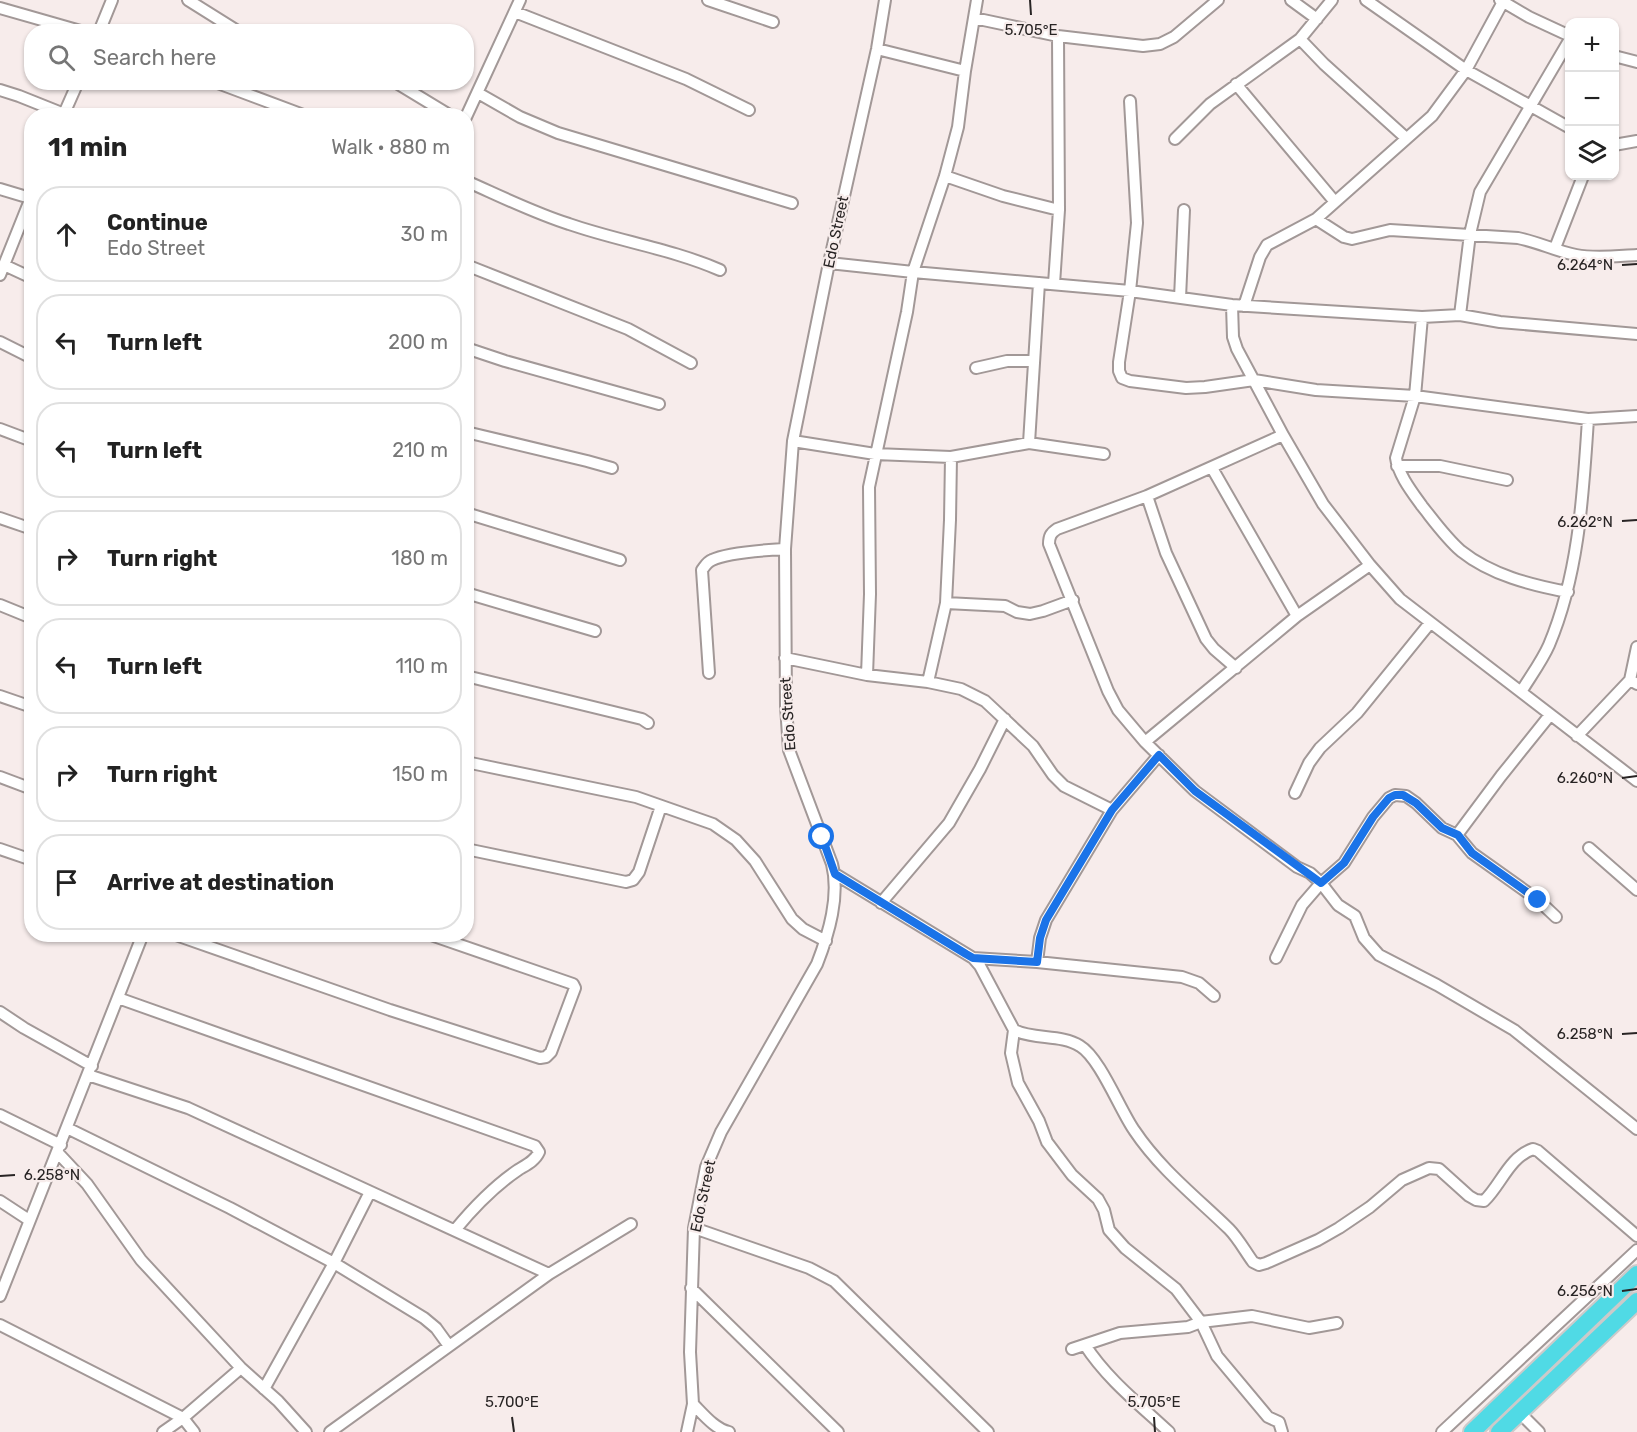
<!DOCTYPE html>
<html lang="en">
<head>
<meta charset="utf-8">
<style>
  body { margin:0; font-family:Rubik,sans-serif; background:#f2f2f2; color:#222 }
  .controls { position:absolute; right:18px; top:18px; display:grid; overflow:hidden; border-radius:12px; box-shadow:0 2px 4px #0004 }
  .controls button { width:54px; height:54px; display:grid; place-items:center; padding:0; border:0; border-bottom:2px solid #e0e0e0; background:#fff; color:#222; font:30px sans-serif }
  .stop { position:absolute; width:18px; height:18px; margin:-14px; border:4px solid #1a73e8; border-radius:50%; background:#fff }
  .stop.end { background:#1a73e8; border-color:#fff; box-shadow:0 2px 6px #0008 }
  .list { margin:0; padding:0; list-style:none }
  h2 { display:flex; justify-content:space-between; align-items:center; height:78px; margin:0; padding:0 24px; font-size:26px }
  h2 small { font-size:20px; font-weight:400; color:#767676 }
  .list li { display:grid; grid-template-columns:39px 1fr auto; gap:18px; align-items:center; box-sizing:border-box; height:96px; margin:0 12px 12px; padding:0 12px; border:2px solid #e0e0e0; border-radius:24px }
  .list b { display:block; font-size:22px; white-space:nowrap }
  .list p { margin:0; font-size:20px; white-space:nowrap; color:#767676 }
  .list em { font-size:20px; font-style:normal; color:#767676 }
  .icon { flex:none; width:33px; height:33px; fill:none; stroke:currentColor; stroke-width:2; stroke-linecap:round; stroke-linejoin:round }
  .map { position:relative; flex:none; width:1637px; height:1432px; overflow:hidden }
  .search { position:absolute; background:#fff; box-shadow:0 2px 4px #0004; left:24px; top:24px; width:450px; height:66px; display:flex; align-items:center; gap:15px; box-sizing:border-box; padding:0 21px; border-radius:24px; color:#767676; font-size:22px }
  .panel { position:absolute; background:#fff; box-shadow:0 2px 4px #0004; left:24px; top:108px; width:450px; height:834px; border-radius:24px }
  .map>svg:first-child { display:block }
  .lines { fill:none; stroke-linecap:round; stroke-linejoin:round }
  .minor-casing { stroke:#a29897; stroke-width:14 }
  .highway-casing { stroke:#cbcaca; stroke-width:20 }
  .minor { stroke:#fff; stroke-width:10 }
  .highway { stroke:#50dae5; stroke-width:16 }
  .route { stroke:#1a73e8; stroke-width:8 }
  .ticks { fill:none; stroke:#282424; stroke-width:2 }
  .labels { text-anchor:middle; stroke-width:4.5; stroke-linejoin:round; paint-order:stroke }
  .street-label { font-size:15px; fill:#282424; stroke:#f7eceb }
  .ticks-label { font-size:15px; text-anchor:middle; fill:#282424; stroke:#f7eceb; stroke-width:4.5; stroke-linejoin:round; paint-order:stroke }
</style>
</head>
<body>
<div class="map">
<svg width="1637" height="1432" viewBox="0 0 1637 1432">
  <rect width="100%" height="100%" fill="#f7eceb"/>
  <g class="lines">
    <g class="minor-casing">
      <path id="minor" d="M188,0L239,32
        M708,0L773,22
        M1291,0L1317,19
        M1366,0L1466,70L1570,128
        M1500,0L1529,17L1570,36
        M0,8L84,32
        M515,12L686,79L749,110
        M974,18L1058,36L1143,46L1160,44L1174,37L1218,0
        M99,32L112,0
        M1300,39L1324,64L1406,138
        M1614,56L1637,62
        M965,71L977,0
        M215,82L306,116
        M395,82L451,116
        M1236,84L1335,202
        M0,90L19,96L69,116
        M478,93L520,117L558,133L792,203
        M1130,101L1137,223L1130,291L1119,362V371L1122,378L1130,381L1186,388L1205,387L1254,380L1316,390L1415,396L1588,419L1637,416
        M63,116L78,82
        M466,117L520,0
        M1175,139L1210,104L1300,39L1332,0
        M1614,145L1637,141
        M945,176L1003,196L1059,210
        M466,181C500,196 534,213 569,224C618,241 672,249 720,270
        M0,189L30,198
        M1316,219L1344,237L1352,239L1390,230L1518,238C1538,242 1556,251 1576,255C1596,259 1617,256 1637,255
        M1555,248L1583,176
        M829,263L913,272L1130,291L1232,305L1422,317L1460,315L1500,322L1637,334
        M4,265L32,278
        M466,265L628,329L691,363
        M0,275L32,195
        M1054,284L1059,210L1058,36
        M1180,298L1184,210
        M1232,305L1233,337L1237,349L1283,435
        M1244,306L1260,257L1267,245L1316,219L1432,116L1466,70L1504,0
        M1460,315L1470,234L1480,192L1570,39
        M1422,317L1415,396L1396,458C1398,474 1412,492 1422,506C1434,521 1446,538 1461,551C1491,575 1531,585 1568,592
        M0,342L32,358
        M466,348L505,361L659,404
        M976,368L1007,361H1034
        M0,429L32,441
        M466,432L587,461L612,468
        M793,441L875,454L951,457L1029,443L1104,454
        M1029,443L1039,283
        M1397,466H1440L1507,480
        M1212,468L1297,616
        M1147,496L1166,553L1206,639L1214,649L1236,668
        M466,513L620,560
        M0,518L32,529
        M466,593L595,631
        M946,603L1005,606L1017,612L1030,614L1043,611L1073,600
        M0,605L32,618
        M785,658L867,675L928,682L961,689L985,701L1033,746L1053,775L1064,786L1112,810
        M709,673L702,570C705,566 707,562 712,560C728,552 767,550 785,549
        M867,675L870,594L869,487L907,312L913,272L945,176L958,127L965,71L877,49
        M466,676L642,719L648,723
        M1630,680L1637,647
        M928,682L946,603L950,520L951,457
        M1521,692C1530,677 1542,661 1549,645C1579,574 1583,495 1588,419
        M0,696L32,707
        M1577,736L1630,680L1637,684
        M1145,742L1297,616L1370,565
        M466,762L636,797L713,824L736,840L755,861L792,919L803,929L826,941
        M0,777L32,789
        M1637,781L1400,599L1370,565L1323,504L1283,435L1147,496L1057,529C1051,533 1049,536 1049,544L1108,691L1118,710L1145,742L1195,791L1297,867L1310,873L1321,883L1338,905L1355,916L1364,938L1379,955L1437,985L1514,1030L1637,1129
        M1295,793L1309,763L1320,748L1357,713L1430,623
        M1457,835L1501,776L1550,715
        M1589,848L1637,890
        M0,849L32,860
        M466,849L626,882L633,880L639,872L661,806
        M835,874L973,958L980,966L1014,1030C1034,1040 1061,1034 1080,1046C1100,1058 1120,1110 1134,1130C1160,1169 1196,1197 1229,1229C1238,1238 1245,1251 1253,1262L1259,1265L1266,1263L1318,1240L1339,1228L1370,1207L1402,1180L1429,1168L1439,1169L1469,1196L1476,1200L1484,1201C1501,1185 1509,1157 1533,1149L1538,1151L1637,1236
        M881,903L949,823L980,769L1005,719
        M173,934L390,1010L540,1058L546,1057L551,1052L575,988L573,984L428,934
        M973,958L1037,962L1182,977L1199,983L1214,996
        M1276,958L1302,905L1321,883L1344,863L1373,817L1389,798L1395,795L1406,796L1416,803L1442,828L1457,835L1472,853L1538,900L1556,917
        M1037,962L1040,938L1046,920L1112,810L1159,755
        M118,998L535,1146L539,1152C535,1161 526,1165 518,1170C493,1187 474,1207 455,1230
        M0,1012L24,1028L92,1066
        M1014,1030L1011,1053L1015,1070L1018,1083L1039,1121L1047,1142L1072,1175L1098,1199L1104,1210L1109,1230L1125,1248L1176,1289L1201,1322L1217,1356L1268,1417L1279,1422L1282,1432
        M88,1075L188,1108L549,1274
        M0,1115L61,1145
        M67,1128L230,1208L334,1263L424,1318L436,1328L449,1346
        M58,1153L87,1184L141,1260L241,1368L278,1401L306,1432
        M0,1201L29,1220
        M694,1228L809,1268L834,1281L988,1432
        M691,1288L838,1432
        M0,1296L143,934
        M0,1325L183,1418L194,1432
        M1085,1345C1107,1379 1139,1404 1169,1432
        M1072,1349L1120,1333L1188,1327L1201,1322L1252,1316L1309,1328L1337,1323
        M264,1389L334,1263L370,1192
        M693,1404C703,1414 715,1429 729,1432
        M1520,1413L1539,1432
        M163,1432L183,1418L241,1368
        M330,1432L549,1274L631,1224
        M687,1432L693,1404L690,1352L694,1228L706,1167L721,1132L817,964C829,933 840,896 832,864L789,750L786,706L785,549L793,441L829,263L877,49L885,0
        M1442,1432L1637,1250"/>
    </g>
    <g class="highway-casing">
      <path id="highway" d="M1472,1432L1637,1274
        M1499,1432L1637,1301"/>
    </g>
    <use href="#minor" class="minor"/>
    <use href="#highway" class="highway"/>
  </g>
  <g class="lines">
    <path class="route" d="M822,837L835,874L966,954L973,958L1037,962L1040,938L1046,920L1112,810L1159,755L1195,791L1321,883L1344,863L1373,817L1389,798L1395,795H1403L1416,803L1442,828L1458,835L1472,853L1538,900"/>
  </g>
  <path class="ticks" d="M1030,0L1031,15M1622,265L1637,264M1622,521L1637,520M1622,778L1637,776M1622,1034L1637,1033M0,1176L15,1175M1622,1291L1637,1289M512,1417L514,1432M1154,1417L1155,1432"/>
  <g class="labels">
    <g class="street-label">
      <text transform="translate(836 232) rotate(-78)" y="5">Edo Street</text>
      <text transform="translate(788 714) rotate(-94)" y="5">Edo Street</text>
      <text transform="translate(703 1196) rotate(-78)" y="5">Edo Street</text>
    </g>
  </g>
  <g class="ticks-label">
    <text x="1031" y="35">5.705°E</text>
    <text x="1585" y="270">6.264°N</text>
    <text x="1585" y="527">6.262°N</text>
    <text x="1585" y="783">6.260°N</text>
    <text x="1585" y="1039">6.258°N</text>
    <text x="52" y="1180">6.258°N</text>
    <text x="1585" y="1296">6.256°N</text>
    <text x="512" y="1407">5.700°E</text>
    <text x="1154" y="1407">5.705°E</text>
  </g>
</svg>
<div class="controls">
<button>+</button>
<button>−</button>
<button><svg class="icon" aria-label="layers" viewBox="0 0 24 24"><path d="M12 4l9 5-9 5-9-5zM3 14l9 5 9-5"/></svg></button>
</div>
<div class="stop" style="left:822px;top:837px"></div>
<div class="stop end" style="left:1538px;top:900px"></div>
<div class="search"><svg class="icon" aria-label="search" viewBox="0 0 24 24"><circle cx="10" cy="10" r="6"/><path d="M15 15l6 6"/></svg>Search here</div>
<section class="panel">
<h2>11 min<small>Walk · 880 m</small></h2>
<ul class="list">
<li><svg class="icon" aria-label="ahead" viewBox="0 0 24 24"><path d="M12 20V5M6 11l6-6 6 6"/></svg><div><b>Continue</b><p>Edo Street</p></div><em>30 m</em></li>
<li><svg class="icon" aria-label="left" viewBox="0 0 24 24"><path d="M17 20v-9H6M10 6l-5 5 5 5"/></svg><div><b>Turn left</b></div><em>200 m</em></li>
<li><svg class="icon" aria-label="left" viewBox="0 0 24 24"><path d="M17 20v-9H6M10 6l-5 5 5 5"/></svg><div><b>Turn left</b></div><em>210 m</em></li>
<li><svg class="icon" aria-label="right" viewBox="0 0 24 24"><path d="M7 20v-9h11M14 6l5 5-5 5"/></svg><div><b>Turn right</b></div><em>180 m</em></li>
<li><svg class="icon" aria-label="left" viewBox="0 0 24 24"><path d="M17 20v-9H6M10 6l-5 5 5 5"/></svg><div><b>Turn left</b></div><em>110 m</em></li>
<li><svg class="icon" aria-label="right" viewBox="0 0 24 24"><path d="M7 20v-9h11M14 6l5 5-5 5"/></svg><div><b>Turn right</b></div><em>150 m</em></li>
<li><svg class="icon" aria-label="arrive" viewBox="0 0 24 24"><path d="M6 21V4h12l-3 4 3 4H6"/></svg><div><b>Arrive at destination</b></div></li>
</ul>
</section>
</div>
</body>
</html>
